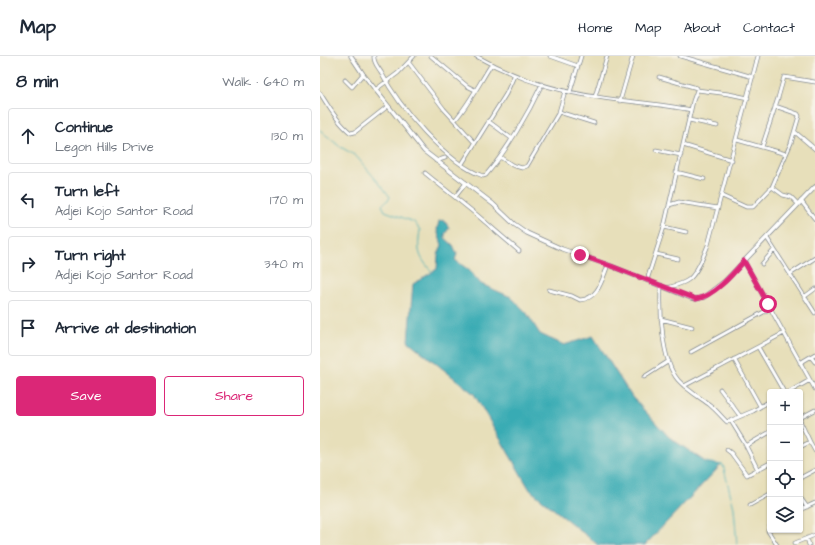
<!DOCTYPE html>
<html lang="en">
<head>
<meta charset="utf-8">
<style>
  body { margin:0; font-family:"Architects Daughter",sans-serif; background:#f2f2f3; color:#1f2937 }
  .controls { position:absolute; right:12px; bottom:12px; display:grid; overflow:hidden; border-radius:4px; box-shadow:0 1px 3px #0004 }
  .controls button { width:36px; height:36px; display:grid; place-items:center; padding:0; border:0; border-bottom:1px solid #e0e1e3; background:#fff; color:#1f2937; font:20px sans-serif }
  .stop { position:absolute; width:12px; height:12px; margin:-9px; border:3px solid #db2777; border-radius:50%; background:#fff }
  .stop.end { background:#db2777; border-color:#fff; box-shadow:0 1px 4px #0008 }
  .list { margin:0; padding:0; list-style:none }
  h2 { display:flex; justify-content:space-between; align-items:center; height:52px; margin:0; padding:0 16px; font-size:17px }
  h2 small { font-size:13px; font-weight:400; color:#747a83 }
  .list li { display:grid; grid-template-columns:26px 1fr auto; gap:12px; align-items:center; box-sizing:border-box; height:56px; margin:0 8px 8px; padding:0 8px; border:1px solid #e0e1e3; border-radius:4px }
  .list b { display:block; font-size:15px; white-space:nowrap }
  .list p { margin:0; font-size:13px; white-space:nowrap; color:#747a83 }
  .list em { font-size:13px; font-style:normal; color:#747a83 }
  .actions { display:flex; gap:8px; padding:12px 16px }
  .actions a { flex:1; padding:9px 0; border:1px solid #db2777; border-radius:4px; text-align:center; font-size:14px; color:#db2777 }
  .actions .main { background:#db2777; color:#fff }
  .icon { flex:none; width:22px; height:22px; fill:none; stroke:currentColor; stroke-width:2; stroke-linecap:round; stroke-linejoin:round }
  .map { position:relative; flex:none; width:495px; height:489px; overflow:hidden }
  header { display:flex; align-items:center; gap:24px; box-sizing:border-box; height:56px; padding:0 20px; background:#fff; border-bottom:1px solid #e0e1e3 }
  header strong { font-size:19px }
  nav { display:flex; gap:22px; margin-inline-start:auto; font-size:14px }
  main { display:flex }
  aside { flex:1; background:#fff }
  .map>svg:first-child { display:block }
  .water { fill:#39abb4; stroke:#2a6d89 }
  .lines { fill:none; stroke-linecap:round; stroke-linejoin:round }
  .stream { stroke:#39abb4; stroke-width:1 }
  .minor-casing { stroke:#81878c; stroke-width:4.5 }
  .tertiary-casing { stroke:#81878c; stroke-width:5 }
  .minor { stroke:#fff; stroke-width:3 }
  .tertiary { stroke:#fff; stroke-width:3.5 }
  .route { stroke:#db2777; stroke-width:5 }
</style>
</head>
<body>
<header>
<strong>Map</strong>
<nav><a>Home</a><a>Map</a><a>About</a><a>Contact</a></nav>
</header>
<main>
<aside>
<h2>8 min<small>Walk · 640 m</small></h2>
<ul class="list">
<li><svg class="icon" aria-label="ahead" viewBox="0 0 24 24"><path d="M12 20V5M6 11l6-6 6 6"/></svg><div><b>Continue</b><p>Legon Hills Drive</p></div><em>130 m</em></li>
<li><svg class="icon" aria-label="left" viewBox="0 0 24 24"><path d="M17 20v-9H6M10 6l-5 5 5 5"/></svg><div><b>Turn left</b><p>Adjei Kojo Santor Road</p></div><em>170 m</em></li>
<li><svg class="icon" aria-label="right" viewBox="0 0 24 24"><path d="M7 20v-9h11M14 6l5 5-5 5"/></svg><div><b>Turn right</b><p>Adjei Kojo Santor Road</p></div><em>340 m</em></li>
<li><svg class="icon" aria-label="arrive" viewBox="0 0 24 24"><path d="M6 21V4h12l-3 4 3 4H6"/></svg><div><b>Arrive at destination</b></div></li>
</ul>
<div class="actions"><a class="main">Save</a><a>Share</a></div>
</aside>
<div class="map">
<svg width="495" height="489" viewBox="0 0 495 489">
  <rect width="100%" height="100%" fill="#f7f3e8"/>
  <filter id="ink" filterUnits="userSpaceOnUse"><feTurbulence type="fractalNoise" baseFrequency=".025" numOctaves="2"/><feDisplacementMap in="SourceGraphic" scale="8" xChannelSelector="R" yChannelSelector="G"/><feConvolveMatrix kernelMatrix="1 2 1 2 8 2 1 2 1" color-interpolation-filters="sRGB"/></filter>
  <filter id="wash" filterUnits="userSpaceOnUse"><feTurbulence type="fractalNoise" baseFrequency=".012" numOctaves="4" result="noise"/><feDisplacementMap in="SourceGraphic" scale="16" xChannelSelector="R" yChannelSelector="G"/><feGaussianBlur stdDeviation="0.9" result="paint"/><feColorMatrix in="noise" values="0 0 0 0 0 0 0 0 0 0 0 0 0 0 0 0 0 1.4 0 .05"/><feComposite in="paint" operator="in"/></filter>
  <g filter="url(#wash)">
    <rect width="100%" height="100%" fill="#e7dfba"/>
    <path class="water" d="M124,164L129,172L125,178V182L133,189L137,198L135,204L149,214L161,228L191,241L206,256L220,278L244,289L273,280L312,341L349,381L387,407L401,409L325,489H278L210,434L154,338L88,285L93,228L117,213L118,199L122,189L117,174L119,165Z"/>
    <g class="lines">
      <path class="stream" d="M0,74L19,90L36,100L64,133L70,141L69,143L65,146L62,149L65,155L94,166L100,174C97,195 98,200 112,216
        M386,406L403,409L414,452L417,489"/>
    </g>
  </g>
  <g filter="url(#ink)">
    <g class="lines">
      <g class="minor-casing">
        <path id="minor" d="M54,0C53,6 58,11 61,16C79,51 126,107 163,120L166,119C187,94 208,58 222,28
          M111,0L147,30L155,34
          M156,0C193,21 234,35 277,41C308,46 340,48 371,54
          M230,0L258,10
          M360,0L433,21
          M89,7L124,53L155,87
          M339,21L377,32V34L409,38L428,42
          M25,24L32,31L43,18
          M55,34L78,17L94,0
          M250,36L261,0
          M0,37C9,51 18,67 31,77L35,76L68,50
          M275,41L287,0
          M300,45L313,0
          M455,50L478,58L479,60L471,87L452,131L463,139L471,141L478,148
          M239,56L274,67
          M135,64C149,48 159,28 171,9
          M369,64L397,70
          M168,65L191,82
          M475,76L495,93
          M417,84L466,98
          M363,89L412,104
          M442,91L458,42L464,21L495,26
          M336,94L361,99
          M180,101L192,109L202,112L207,110L239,56L245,35
          M116,105L125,102
          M142,108L186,38L194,20
          M356,116L384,123
          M105,117L157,159L199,195
          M402,140L426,151H433L452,131
          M135,141L146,127
          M481,145L495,163
          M349,149L359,146L398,152
          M344,171L366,176
          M447,182L495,257
          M336,198L358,203
          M424,205L495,333
          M442,208L454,194
          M470,218L495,202
          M327,224L344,171L373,45L377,34
          M341,229C340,255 341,304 358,324C367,334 379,341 390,349C396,354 401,360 407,366L433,355L450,345
          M347,232C354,230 362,228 368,224C377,218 384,199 388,189L438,0
          M229,234L252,240L260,244C278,243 282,224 288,209
          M484,241L495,233
          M341,263L372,271
          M438,291L464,336
          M371,296L451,252
          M491,301L495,306
          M414,303L440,350
          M480,307L495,298
          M324,321L349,305
          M364,330L464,277
          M400,333L420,360
          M469,336L490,324
          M480,362L495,354
          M411,365L424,386L438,414
          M480,365L490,386L480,391
          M490,386L495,395
          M426,390L450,376
          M407,394L411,397L427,419L450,407
          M480,422L495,414
          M480,441L487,451
          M430,449L450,438
          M480,454L495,447
          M450,470L448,475L457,489
          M487,482L489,489
          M475,487L495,479"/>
      </g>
      <g class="tertiary-casing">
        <path id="tertiary" d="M31,0L43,18L104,95L173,148L194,168L207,177L242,193L291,210L371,242L376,243L384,241L405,225L495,131"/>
      </g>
      <use href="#minor" class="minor"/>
      <use href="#tertiary" class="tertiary"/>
    </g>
  </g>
  <g class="lines" filter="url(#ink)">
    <path class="route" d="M260,199L291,210L376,243C394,240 412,219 424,205L448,248"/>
  </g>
</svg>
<div class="controls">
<button>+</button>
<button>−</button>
<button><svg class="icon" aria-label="locate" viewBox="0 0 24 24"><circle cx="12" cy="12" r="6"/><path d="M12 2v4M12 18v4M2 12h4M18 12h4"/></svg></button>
<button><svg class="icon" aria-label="layers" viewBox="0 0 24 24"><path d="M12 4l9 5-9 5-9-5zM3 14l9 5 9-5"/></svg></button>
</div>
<div class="stop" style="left:448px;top:248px"></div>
<div class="stop end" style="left:260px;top:199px"></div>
</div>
</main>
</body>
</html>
